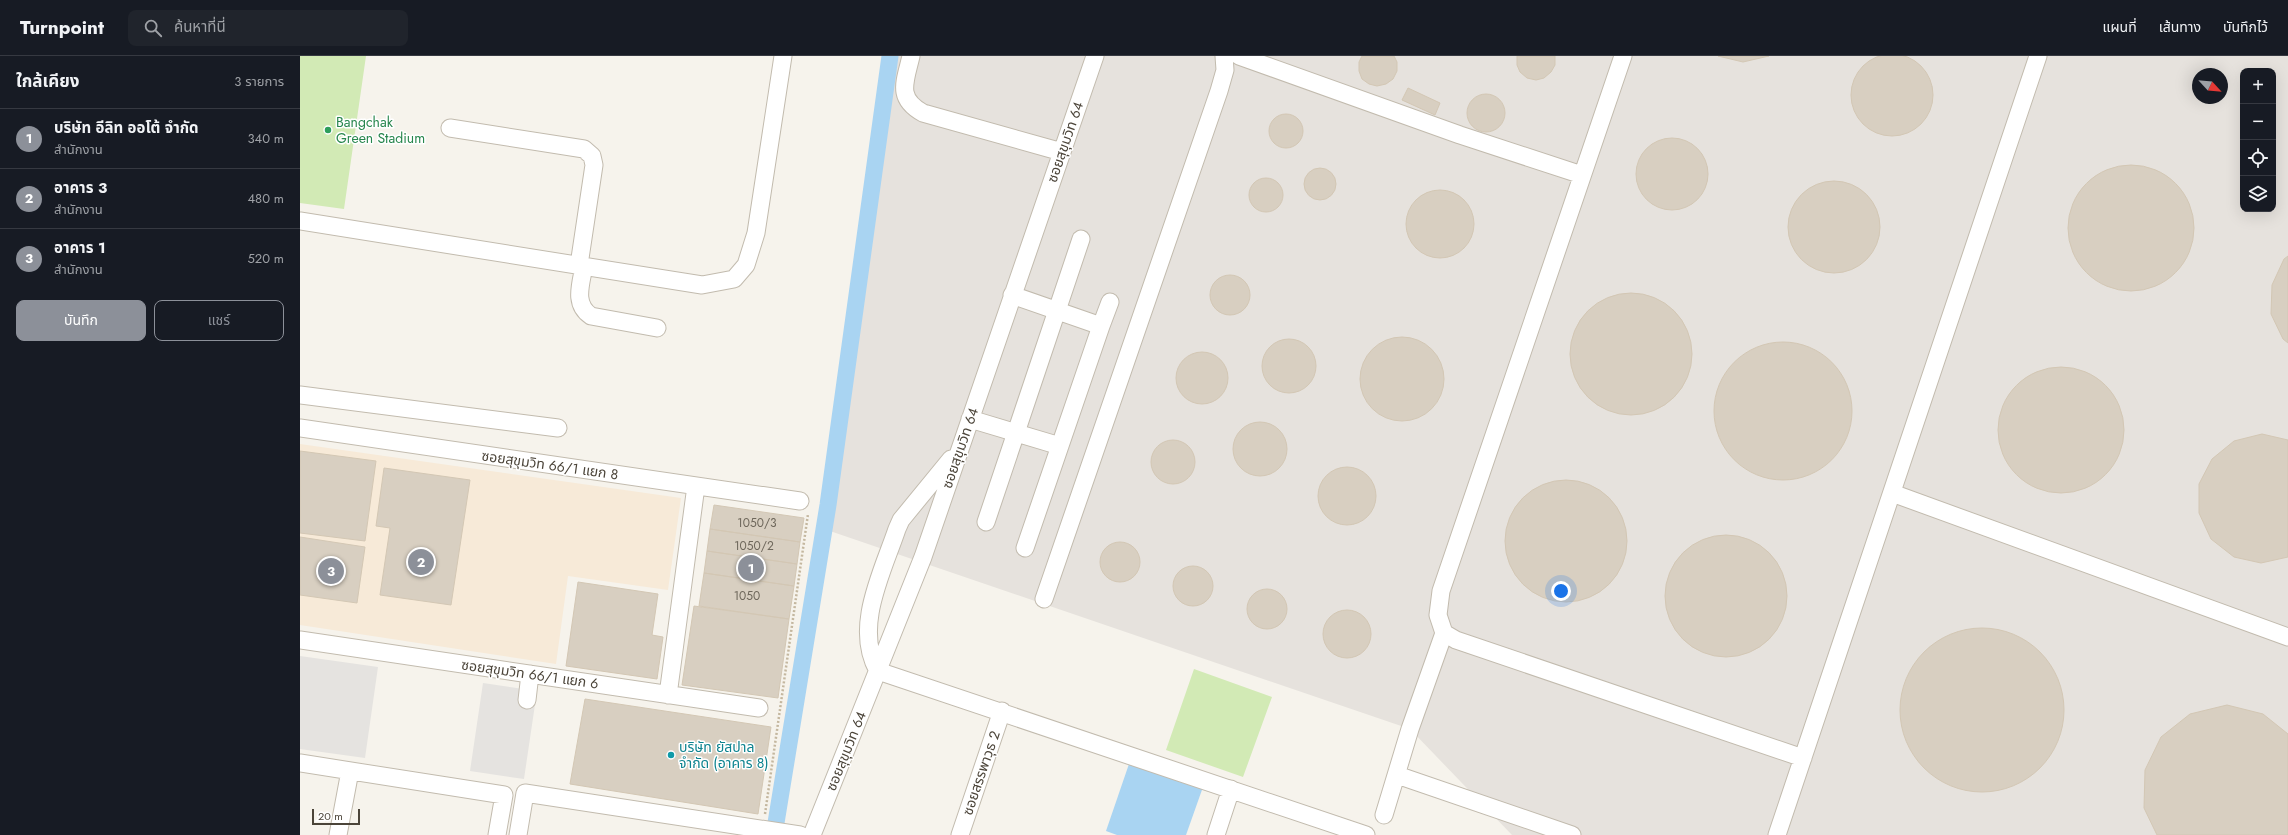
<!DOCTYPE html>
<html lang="th">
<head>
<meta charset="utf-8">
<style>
  body { margin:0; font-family:Jost,"Noto Sans Thai",sans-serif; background:#20242c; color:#f1f3f6 }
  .controls { position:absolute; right:12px; top:12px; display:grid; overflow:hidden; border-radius:8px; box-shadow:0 4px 16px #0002 }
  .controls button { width:36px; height:36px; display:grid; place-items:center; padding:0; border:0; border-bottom:1px solid #363941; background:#171b24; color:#f1f3f6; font:20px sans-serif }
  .compass { position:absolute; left:1892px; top:12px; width:36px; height:36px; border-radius:50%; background:#171b24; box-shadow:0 4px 16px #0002; rotate:116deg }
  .scale { position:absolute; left:12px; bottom:10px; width:48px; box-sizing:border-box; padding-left:4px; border:2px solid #4b4439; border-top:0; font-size:11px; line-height:14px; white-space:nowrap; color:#4b4439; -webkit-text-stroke:3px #fff; paint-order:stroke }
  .you { position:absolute; left:1261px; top:535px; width:14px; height:14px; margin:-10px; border:3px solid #fff; border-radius:50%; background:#1a73e8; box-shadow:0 0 0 6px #1a73e833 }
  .badge { display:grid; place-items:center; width:26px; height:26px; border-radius:50%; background:#8c9099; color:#fff; font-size:13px; font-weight:700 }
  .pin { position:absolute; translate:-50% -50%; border:2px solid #fff; box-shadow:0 1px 4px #0006 }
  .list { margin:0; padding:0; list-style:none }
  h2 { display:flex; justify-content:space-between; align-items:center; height:52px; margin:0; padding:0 16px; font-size:17px }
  h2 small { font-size:13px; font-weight:400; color:#9ea1a6 }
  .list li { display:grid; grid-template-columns:26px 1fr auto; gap:12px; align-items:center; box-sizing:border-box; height:60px; padding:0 16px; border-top:1px solid #363941 }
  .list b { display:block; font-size:15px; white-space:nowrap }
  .list p { margin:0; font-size:13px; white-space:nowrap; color:#9ea1a6 }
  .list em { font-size:13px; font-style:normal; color:#9ea1a6 }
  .actions { display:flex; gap:8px; padding:12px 16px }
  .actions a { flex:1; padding:9px 0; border:1px solid #8c9099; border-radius:8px; text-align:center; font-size:14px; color:#8c9099 }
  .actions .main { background:#8c9099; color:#fff }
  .icon { flex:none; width:22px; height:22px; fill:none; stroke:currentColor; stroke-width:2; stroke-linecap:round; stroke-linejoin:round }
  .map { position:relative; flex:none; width:1988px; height:779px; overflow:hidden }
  header { display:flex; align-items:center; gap:24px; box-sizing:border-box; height:56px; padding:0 20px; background:#171b24; border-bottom:1px solid #363941 }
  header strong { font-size:19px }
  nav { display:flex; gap:22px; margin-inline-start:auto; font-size:14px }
  .search { width:280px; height:36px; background:#20242c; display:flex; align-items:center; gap:10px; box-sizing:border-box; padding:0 14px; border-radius:8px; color:#9ea1a6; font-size:15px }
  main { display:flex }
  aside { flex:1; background:#171b24 }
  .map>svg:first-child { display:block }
  .commercial { fill:#f7ead8 }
  .industrial { fill:#e6e2dd; fill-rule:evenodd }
  .green { fill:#d2eab5 }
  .parking { fill:#e5e3e0 }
  .water { fill:#a9d4f2 }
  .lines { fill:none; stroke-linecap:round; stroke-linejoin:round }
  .canal { stroke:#a9d4f2; stroke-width:17 }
  .building { fill:#d8cfc1; stroke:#d3c7b4 }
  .minor-casing { stroke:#c2bbae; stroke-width:19 }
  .path { stroke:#c4b79f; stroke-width:2.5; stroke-dasharray:2 2; stroke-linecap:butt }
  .minor { stroke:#fff; stroke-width:17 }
  .leisure-dot { fill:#2e9e5b; stroke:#fff; stroke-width:1.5 }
  .culture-dot { fill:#0f9aa8; stroke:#fff; stroke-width:1.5 }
  .labels { text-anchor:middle; stroke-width:3; stroke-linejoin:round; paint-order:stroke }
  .number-label { font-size:12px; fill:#6e675b }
  .leisure-label { font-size:14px; fill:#27864d; stroke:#fff; text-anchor:start }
  .street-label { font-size:14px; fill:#4b4439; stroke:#fff }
  .culture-label { font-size:14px; fill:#0d838f; stroke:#fff; text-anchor:start }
</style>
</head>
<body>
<header>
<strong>Turnpoint</strong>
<div class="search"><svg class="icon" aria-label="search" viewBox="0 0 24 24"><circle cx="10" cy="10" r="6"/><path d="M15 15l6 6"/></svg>ค้นหาที่นี่</div>
<nav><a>แผนที่</a><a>เส้นทาง</a><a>บันทึกไว้</a></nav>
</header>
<main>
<aside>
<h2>ใกล้เคียง<small>3 รายการ</small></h2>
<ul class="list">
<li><span class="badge">1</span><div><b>บริษัท อีลิท ออโต้ จำกัด</b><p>สำนักงาน</p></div><em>340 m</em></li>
<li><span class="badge">2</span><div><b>อาคาร 3</b><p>สำนักงาน</p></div><em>480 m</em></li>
<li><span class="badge">3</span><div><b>อาคาร 1</b><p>สำนักงาน</p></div><em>520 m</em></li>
</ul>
<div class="actions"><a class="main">บันทึก</a><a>แชร์</a></div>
</aside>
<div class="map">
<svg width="1988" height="779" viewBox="0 0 1988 779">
  <rect width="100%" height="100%" fill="#f6f3ec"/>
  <path class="commercial" d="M0,388L381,442L368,534L268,520L256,608L0,569Z"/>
  <path class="industrial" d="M598,0H1988V779H1212L1110,673L527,474ZM1943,15H1973V153H1943ZM1898,18H1922V42H1898Z"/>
  <path class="green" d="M0,0H66L44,153L0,147Z
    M894,613L972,641L943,721L866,694Z"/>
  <path class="parking" d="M0,600L78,611L65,702L0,693Z
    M183,627L237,635L224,723L170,715Z"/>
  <path class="water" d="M830,705L903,731L886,779H817L806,775Z"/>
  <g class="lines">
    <path class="canal" d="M474,779L528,449L590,0"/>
  </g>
  <path class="building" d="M1551 39a41 41 0 1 1 82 0a41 41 0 1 1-82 0Z
    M1062,0H1094L1097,6V15L1093,23L1086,28L1077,30L1069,28L1062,23L1059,15V6Z
    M1217,0H1255V9L1251,16L1244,22L1236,24L1227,22L1220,16L1217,9Z
    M1418,0H1469L1443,6Z
    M1108,32L1140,47L1135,59L1102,44Z
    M1167 57a19 19 0 1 1 38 0a19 19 0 1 1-38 0Z
    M969 75a17 17 0 1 1 34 0a17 17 0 1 1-34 0Z
    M1336 118a36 36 0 1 1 72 0a36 36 0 1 1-72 0Z
    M1768 172a63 63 0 1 1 126 0a63 63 0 1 1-126 0Z
    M1004 128a16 16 0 1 1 32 0a16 16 0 1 1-32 0Z
    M949 139a17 17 0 1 1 34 0a17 17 0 1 1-34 0Z
    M1488 171a46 46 0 1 1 92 0a46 46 0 1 1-92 0Z
    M1106 168a34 34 0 1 1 68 0a34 34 0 1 1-68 0Z
    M1988,200V287L1983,283L1971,258L1972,229L1984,203Z
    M910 239a20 20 0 1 1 40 0a20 20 0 1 1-40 0Z
    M1270 298a61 61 0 1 1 122 0a61 61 0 1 1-122 0Z
    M1060 323a42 42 0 1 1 84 0a42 42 0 1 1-84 0Z
    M962 310a27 27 0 1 1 54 0a27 27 0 1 1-54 0Z
    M1414 355a69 69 0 1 1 138 0a69 69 0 1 1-138 0Z
    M876 322a26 26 0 1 1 52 0a26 26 0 1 1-52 0Z
    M1698 374a63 63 0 1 1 126 0a63 63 0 1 1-126 0Z
    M933 393a27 27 0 1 1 54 0a27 27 0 1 1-54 0Z
    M1962,378L1988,384V501L1961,507L1934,501L1911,483L1899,457V428L1912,403L1934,385Z
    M851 406a22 22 0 1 1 44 0a22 22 0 1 1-44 0Z
    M0,395L76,405L65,485L0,477Z
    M1018 440a29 29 0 1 1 58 0a29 29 0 1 1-58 0Z
    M84,412L170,424L151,549L80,539L90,472L76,470Z
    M1205 485a61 61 0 1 1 122 0a61 61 0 1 1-122 0Z
    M414,449L504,462L500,486L410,473Z
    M410,473L500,486L497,508L407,495Z
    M1365 540a61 61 0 1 1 122 0a61 61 0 1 1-122 0Z
    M0,481L65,491L57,547L0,539Z
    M800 506a20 20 0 1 1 40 0a20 20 0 1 1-40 0Z
    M407,495L497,508L494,530L404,517Z
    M873 530a20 20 0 1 1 40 0a20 20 0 1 1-40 0Z
    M404,517L494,530L489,563L399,550Z
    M278,526L358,538L352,579L363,581L357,623L266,610Z
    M947 553a20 20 0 1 1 40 0a20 20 0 1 1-40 0Z
    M394,550L489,563L478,642L382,629Z
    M1023 578a24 24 0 1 1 48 0a24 24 0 1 1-48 0Z
    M1600 654a82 82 0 1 1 164 0a82 82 0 1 1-164 0Z
    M285,643L471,671L458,758L270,728Z
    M1927,649L1963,658L1988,678V779H1857L1844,752L1845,714L1861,681L1890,658Z"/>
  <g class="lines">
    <g class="minor-casing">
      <path id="minor" d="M611,0C605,26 596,42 623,57L762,96
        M939,0L1160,79L1282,119
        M150,72L284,93L292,100L294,109L279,209
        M0,165L402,229L434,223L446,209L456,177L483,0
        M284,210C281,228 273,248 291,260L357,272
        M712,239L801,270L810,246
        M0,339L258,372
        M670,363L760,390
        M0,372L500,445
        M651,403L601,464L597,473C583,515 553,571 578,615L1066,779
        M1592,437L1988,581
        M686,466L781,183
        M725,492L801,270
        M744,543L919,35L925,14L924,0
        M1144,577L1156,584L1503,702
        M0,584L459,652
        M368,639L396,430
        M227,644L230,618
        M0,707L204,739L197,779
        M1097,719L1272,779
        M1084,759L1110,673L1144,577L1138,559L1141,535L1323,0
        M38,779L50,715
        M218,779L225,737L500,779
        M512,779L623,501L795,0
        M660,779L702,655
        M916,779L931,733
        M1477,779L1738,0"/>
    </g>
    <path class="path" d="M465,758L508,458"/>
    <use href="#minor" class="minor"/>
  </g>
  <circle class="leisure-dot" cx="28" cy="74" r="4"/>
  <circle class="culture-dot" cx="371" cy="699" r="4"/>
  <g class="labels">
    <g class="number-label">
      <text x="457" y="471">1050/3</text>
      <text x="454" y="494">1050/2</text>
      <text x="447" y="544">1050</text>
    </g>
    <g class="leisure-label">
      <text x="36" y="71">Bangchak<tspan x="36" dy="16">Green Stadium</tspan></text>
    </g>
    <g class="street-label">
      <text transform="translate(765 86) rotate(-71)" y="5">ซอยสุขุมวิท 64</text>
      <text transform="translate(660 392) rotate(-71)" y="5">ซอยสุขุมวิท 64</text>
      <text transform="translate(250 409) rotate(8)" y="5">ซอยสุขุมวิท 66/1 แยก 8</text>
      <text transform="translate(230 618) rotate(8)" y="5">ซอยสุขุมวิท 66/1 แยก 6</text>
      <text transform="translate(546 695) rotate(-68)" y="5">ซอยสุขุมวิท 64</text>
      <text transform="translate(681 717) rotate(-71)" y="5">ซอยสรรพาวุธ 2</text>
    </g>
    <g class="culture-label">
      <text x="379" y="696">บริษัท ยัสปาล<tspan x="379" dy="16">จำกัด (อาคาร 8)</tspan></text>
    </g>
  </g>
</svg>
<div class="controls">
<button>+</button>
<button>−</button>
<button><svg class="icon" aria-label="locate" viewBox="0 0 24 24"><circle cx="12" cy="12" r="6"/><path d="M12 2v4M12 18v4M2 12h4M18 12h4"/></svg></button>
<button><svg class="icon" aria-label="layers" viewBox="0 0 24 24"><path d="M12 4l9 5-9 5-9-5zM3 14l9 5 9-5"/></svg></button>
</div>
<svg class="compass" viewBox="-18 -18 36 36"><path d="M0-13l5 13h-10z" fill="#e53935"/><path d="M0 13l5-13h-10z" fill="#9ea1a6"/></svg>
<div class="scale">20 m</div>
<div class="you"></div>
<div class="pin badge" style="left:451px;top:512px">1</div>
<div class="pin badge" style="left:121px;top:506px">2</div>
<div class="pin badge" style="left:31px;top:515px">3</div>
</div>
</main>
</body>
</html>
